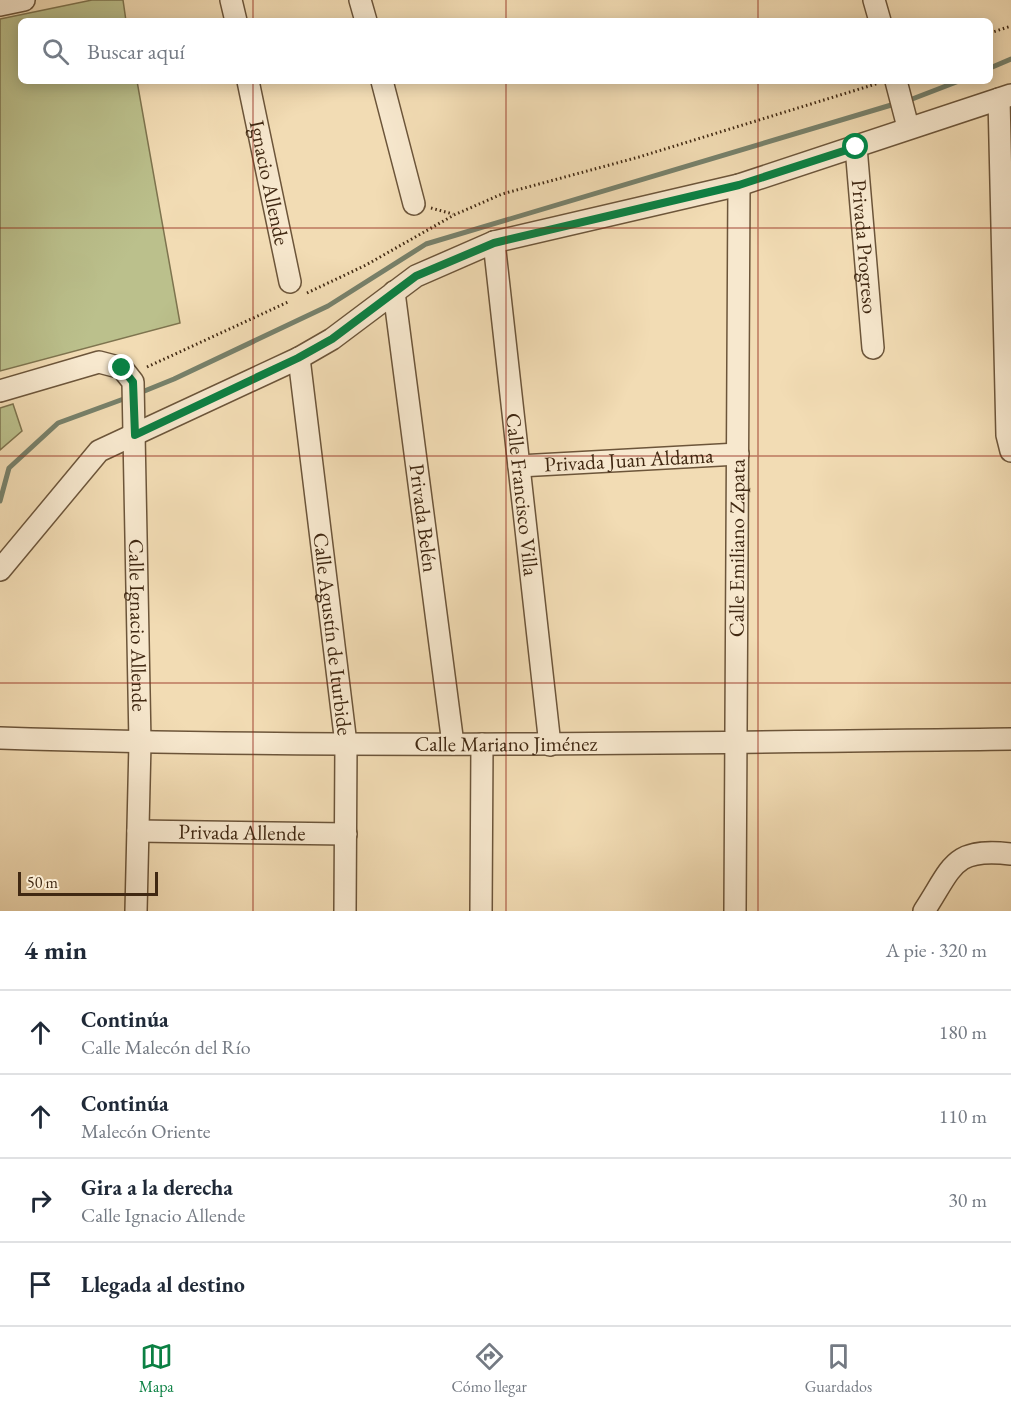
<!DOCTYPE html>
<html lang="es">
<head>
<meta charset="utf-8">
<style>
  body { margin:0; font-family:"EB Garamond",serif; background:#f2f2f3; color:#1f2937 }
  .scale { position:absolute; left:18px; bottom:15px; width:140px; box-sizing:border-box; padding-left:6px; border:3px solid #402812; border-top:0; font-size:16px; line-height:21px; white-space:nowrap; color:#402812; -webkit-text-stroke:4px #f7e8ce; paint-order:stroke }
  .stop { position:absolute; width:18px; height:18px; margin:-14px; border:4px solid #0b8043; border-radius:50%; background:#fff }
  .stop.end { background:#0b8043; border-color:#fff; box-shadow:0 2px 6px #0008 }
  .list { margin:0; padding:0; list-style:none }
  h2 { display:flex; justify-content:space-between; align-items:center; height:78px; margin:0; padding:0 24px; font-size:26px }
  h2 small { font-size:20px; font-weight:400; color:#747a83 }
  .list li { display:grid; grid-template-columns:39px 1fr auto; gap:18px; align-items:center; box-sizing:border-box; height:84px; padding:0 24px; border-top:2px solid #e0e1e3 }
  .list b { display:block; font-size:22px; white-space:nowrap }
  .list p { margin:0; font-size:20px; white-space:nowrap; color:#747a83 }
  .list em { font-size:20px; font-style:normal; color:#747a83 }
  .icon { flex:none; width:33px; height:33px; fill:none; stroke:currentColor; stroke-width:2; stroke-linecap:round; stroke-linejoin:round }
  .map { position:relative; flex:none; width:1011px; height:911px; overflow:hidden }
  .search { position:absolute; background:#fff; box-shadow:0 3px 15px #0003; left:18px; right:18px; top:18px; height:66px; display:flex; align-items:center; gap:15px; box-sizing:border-box; padding:0 21px; border-radius:9px; color:#747a83; font-size:22px }
  .sheet { height:414px; background:#fff }
  nav { display:flex; justify-content:space-around; align-items:center; box-sizing:border-box; height:84px; border-top:2px solid #e0e1e3; background:#fff; font-size:16px; color:#747a83 }
  nav a { display:grid; justify-items:center; gap:3px }
  nav .on { color:#0b8043 }
  .map>svg:first-child { display:block }
  .green { fill:#bbc08c; stroke:#7e744f; stroke-width:1.5 }
  .lines { fill:none; stroke-linecap:round; stroke-linejoin:round }
  .stream { stroke:#77816b; stroke-width:5 }
  .minor-casing { stroke:#6c553a; stroke-width:24 }
  .path { stroke:#402812; stroke-width:3; stroke-dasharray:1.5 3; stroke-linecap:butt }
  .minor { stroke:#f7e8ce; stroke-width:21 }
  .route { stroke:#0b8043; stroke-width:8 }
  .grid { fill:none; stroke:#8f2418; stroke-width:1.5; stroke-opacity:0.55 }
  .labels { text-anchor:middle; stroke-width:6; stroke-linejoin:round; paint-order:stroke }
  .street-label { font-size:21px; fill:#402812; stroke:#f7e8ce }
</style>
</head>
<body>
<div class="map">
<svg width="1011" height="911" viewBox="0 0 1011 911">
  <rect width="100%" height="100%" fill="#f2dcb4"/>
  <filter id="stains"><feTurbulence type="fractalNoise" baseFrequency=".00333" numOctaves="4"/><feColorMatrix values="0 0 0 0 .2 0 0 0 0 .09 0 0 0 0 .02 0 0 0 .5 -.17"/></filter>
  <radialGradient id="worn" r=".72"><stop offset=".6" stop-color="#630" stop-opacity="0"/><stop offset="1" stop-color="#630" stop-opacity=".3"/></radialGradient>
  <path class="green" d="M92,0H123L126,21H21V81H137L180,323L0,371V19Z
    M13,404L22,431L0,450V408Z"/>
  <g class="lines">
    <path class="stream" d="M990,68L1011,59
      M907,101L959,81
      M137,394L174,379L328,306L426,244L898,103
      M0,501L9,468L58,423L129,397"/>
    <g class="minor-casing">
      <g id="minor">
        <path d="M231,0L236,21"/>
        <path d="M360,0L366,21"/>
        <path d="M874,0L880,21"/>
        <path d="M0,5L24,0"/>
        <path id="s1" d="M248,81L290,282"/>
        <path d="M382,81L414,204"/>
        <path d="M896,81L908,127"/>
        <path d="M999,99L1007,435L1011,451"/>
        <path id="s2" d="M856,147L873,348"/>
        <path id="s3" d="M494,242L550,745"/>
        <path id="s4" d="M394,292L453,744"/>
        <path id="s5" d="M299,358L346,744L345,911"/>
        <path id="s6" d="M0,391L99,362L122,368L133,382L140,743L136,911"/>
        <path id="s7" d="M519,466L738,454"/>
        <path d="M0,570L99,451L299,358L332,339L416,276L494,242L739,185L1011,95"/>
        <path id="s8" d="M0,738C337,749 674,743 1011,739"/>
        <path id="s9" d="M138,831L346,834"/>
        <path d="M481,911L482,744"/>
        <path id="s10" d="M735,911L739,185"/>
        <path d="M924,911C953,867 952,847 1011,854"/>
      </g>
    </g>
    <path class="path" d="M990,33L1011,26
      M431,208L453,214
      M307,293L366,265L454,215L502,194L639,157L879,83
      M147,367L288,302"/>
    <use href="#minor" class="minor"/>
  </g>
  <g class="lines">
    <path class="route" d="M122,368L133,382L135,435L298,358L332,339L416,276L494,243L739,185L856,147"/>
  </g>
  <path class="grid" d="M253,0V21M506,0V21M758,0V21M253,81V911M506,81V911M758,81V911M0,228H1011M0,456H1011M0,683H1011"/>
  <g class="labels">
    <g class="street-label">
      <text dy="7" stroke="none"><textPath href="#s1" startOffset="104">Ignacio Allende</textPath></text>
      <text dy="7" stroke="none"><textPath href="#s2" startOffset="100">Privada Progreso</textPath></text>
      <text dy="7" stroke="none"><textPath href="#s7" startOffset="110">Privada Juan Aldama</textPath></text>
      <text dy="7" stroke="none"><textPath href="#s3" startOffset="254">Calle Francisco Villa</textPath></text>
      <text dy="7" stroke="none"><textPath href="#s4" startOffset="228">Privada Belén</textPath></text>
      <text dy="7" stroke="none"><textPath href="#s10" startOffset="363">Calle Emiliano Zapata</textPath></text>
      <text dy="7" stroke="none"><textPath href="#s6" startOffset="388">Calle Ignacio Allende</textPath></text>
      <text dy="7" stroke="none"><textPath href="#s5" startOffset="278">Calle Agustín de Iturbide</textPath></text>
      <text dy="7" stroke="none"><textPath href="#s8" startOffset="506">Calle Mariano Jiménez</textPath></text>
      <text dy="7" stroke="none"><textPath href="#s9" startOffset="104">Privada Allende</textPath></text>
    </g>
  </g>
  <rect width="100%" height="100%" filter="url(#stains)"/>
  <rect width="100%" height="100%" fill="url(#worn)"/>
</svg>
<div class="scale">50 m</div>
<div class="stop" style="left:856px;top:147px"></div>
<div class="stop end" style="left:122px;top:368px"></div>
<div class="search"><svg class="icon" aria-label="search" viewBox="0 0 24 24"><circle cx="10" cy="10" r="6"/><path d="M15 15l6 6"/></svg>Buscar aquí</div>
</div>
<section class="sheet">
<h2>4 min<small>A pie · 320 m</small></h2>
<ul class="list">
<li><svg class="icon" aria-label="ahead" viewBox="0 0 24 24"><path d="M12 20V5M6 11l6-6 6 6"/></svg><div><b>Continúa</b><p>Calle Malecón del Río</p></div><em>180 m</em></li>
<li><svg class="icon" aria-label="ahead" viewBox="0 0 24 24"><path d="M12 20V5M6 11l6-6 6 6"/></svg><div><b>Continúa</b><p>Malecón Oriente</p></div><em>110 m</em></li>
<li><svg class="icon" aria-label="right" viewBox="0 0 24 24"><path d="M7 20v-9h11M14 6l5 5-5 5"/></svg><div><b>Gira a la derecha</b><p>Calle Ignacio Allende</p></div><em>30 m</em></li>
<li><svg class="icon" aria-label="arrive" viewBox="0 0 24 24"><path d="M6 21V4h12l-3 4 3 4H6"/></svg><div><b>Llegada al destino</b></div></li>
</ul>
</section>
<nav>
<a class="on"><svg class="icon" aria-label="map" viewBox="0 0 24 24"><path d="M3 6l6-2 6 2 6-2v14l-6 2-6-2-6 2zM9 4v14M15 6v14"/></svg>Mapa</a>
<a><svg class="icon" aria-label="directions" viewBox="0 0 24 24"><path d="M12 3l9 9-9 9-9-9zM9 14v-3h6M13 9l2 2-2 2"/></svg>Cómo llegar</a>
<a><svg class="icon" aria-label="saved" viewBox="0 0 24 24"><path d="M7 4h10v16l-5-4-5 4z"/></svg>Guardados</a>
</nav>
</body>
</html>
